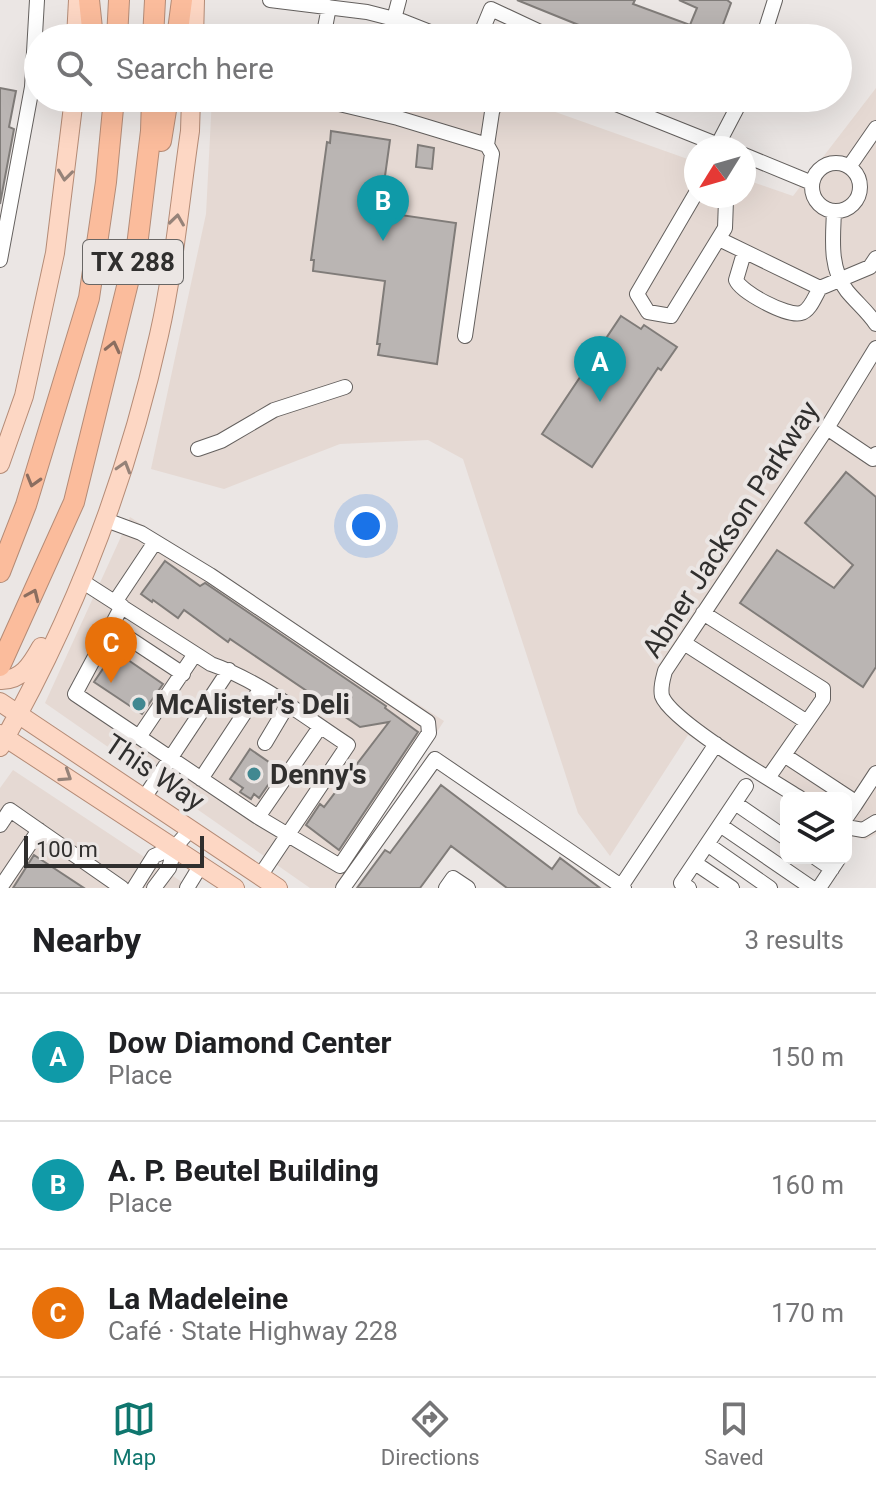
<!DOCTYPE html>
<html lang="en">
<head>
<meta charset="utf-8">
<style>
  body { margin:0; font-family:Roboto,sans-serif; background:#f6f6f6; color:#202124 }
  .controls { position:absolute; right:24px; bottom:24px; display:grid; overflow:hidden; border-radius:12px; box-shadow:0 8px 32px #0002 }
  .controls button { width:72px; height:72px; display:grid; place-items:center; padding:0; border:0; border-bottom:2px solid #e0e0e0; background:#fff; color:#202124; font:40px sans-serif }
  .compass { position:absolute; left:684px; top:136px; width:72px; height:72px; border-radius:50%; background:#fff; box-shadow:0 8px 32px #0002; rotate:233deg }
  .scale { position:absolute; left:24px; bottom:20px; width:180px; box-sizing:border-box; padding-left:8px; border:4px solid #302f2e; border-top:0; font-size:22px; line-height:28px; white-space:nowrap; color:#302f2e; -webkit-text-stroke:6px #ebe6e4; paint-order:stroke }
  .you { position:absolute; left:366px; top:526px; width:28px; height:28px; margin:-20px; border:6px solid #fff; border-radius:50%; background:#1a73e8; box-shadow:0 0 0 12px #1a73e833 }
  .badge { display:grid; place-items:center; width:52px; height:52px; border-radius:50%; background:#0f766e; color:#fff; font-size:26px; font-weight:700 }
  .pin { position:absolute; translate:-50% -66px; filter:drop-shadow(0 2px 4px #0008) }
  .pin::after { content:''; position:absolute; top:42px; width:28px; height:24px; background:inherit; clip-path:polygon(0 0,100% 0,50% 100%) }
  .list { margin:0; padding:0; list-style:none }
  h2 { display:flex; justify-content:space-between; align-items:center; height:104px; margin:0; padding:0 32px; font-size:34px }
  h2 small { font-size:26px; font-weight:400; color:#757577 }
  .list li { display:grid; grid-template-columns:52px 1fr auto; gap:24px; align-items:center; box-sizing:border-box; height:128px; padding:0 32px; border-top:2px solid #e0e0e0 }
  .list b { display:block; font-size:30px; white-space:nowrap }
  .list p { margin:0; font-size:26px; white-space:nowrap; color:#757577 }
  .list em { font-size:26px; font-style:normal; color:#757577 }
  .icon { flex:none; width:44px; height:44px; fill:none; stroke:currentColor; stroke-width:2; stroke-linecap:round; stroke-linejoin:round }
  .map { position:relative; flex:none; width:876px; height:888px; overflow:hidden }
  .search { position:absolute; background:#fff; box-shadow:0 8px 32px #0002; left:24px; right:24px; top:24px; height:88px; display:flex; align-items:center; gap:20px; box-sizing:border-box; padding:0 28px; border-radius:44px; color:#757577; font-size:30px }
  .sheet { height:488px; background:#fff }
  nav { display:flex; justify-content:space-around; align-items:center; box-sizing:border-box; height:112px; border-top:2px solid #e0e0e0; background:#fff; font-size:22px; color:#757577 }
  nav a { display:grid; justify-items:center; gap:4px }
  nav .on { color:#0f766e }
  .map>svg:first-child { display:block }
  .built { fill:#e5d9d3 }
  .building { fill:#bab5b3; stroke:#807c79; stroke-width:2 }
  .lines { fill:none; stroke-linecap:round; stroke-linejoin:round }
  .minor-casing { stroke:#64605e; stroke-width:16 }
  .major-casing { stroke:#b48b76; stroke-width:20 }
  .highway-casing { stroke:#b48b76; stroke-width:22 }
  .minor { stroke:#fff; stroke-width:14 }
  .major { stroke:#fdd7c4; stroke-width:18 }
  .highway { stroke:#fbbc9c; stroke-width:20 }
  .oneway { stroke:#968379 }
  .oneway2 { stroke:#8b6e60 }
  .poi-dot { fill:#418891; stroke:#ebe6e4; stroke-width:3 }
  .labels { text-anchor:middle; stroke-width:8; stroke-linejoin:round; paint-order:stroke }
  .shield { fill:#ebe6e4; stroke:#686665; stroke-width:2 }
  .shield-label { font-size:26px; font-weight:bold; fill:#302f2e }
  .street-label { font-size:28px; fill:#302f2e; stroke:#ebe6e4 }
  .poi-label { font-size:28px; font-weight:bold; fill:#302f2e; stroke:#ebe6e4; text-anchor:start }
</style>
</head>
<body>
<div class="map">
<svg width="876" height="888" viewBox="0 0 876 888">
  <rect width="100%" height="100%" fill="#ebe6e4"/>
  <path class="built" d="M216,27L297,38H216Z
    M876,88V834L866,840L846,834V798H788L688,735L610,856L578,813L463,459L428,440L340,444L224,489L151,469L206,214L212,98H516L696,162V196H744V179L793,196Z
    M130,517L444,721L335,888H310L45,703Z
    M13,770L191,888H0V788Z"/>
  <path class="building" d="M517,0H635L633,4L690,25L697,8L679,0H727L731,3L718,38H602L591,30Z
    M0,88L16,91L9,127L14,129L0,204Z
    M331,131L390,140L380,212L456,223L437,364L378,355L380,344H377L385,281L313,271L314,260H311L327,142L330,143Z
    M418,145L434,148L432,169L416,167Z
    M621,316L641,329L644,325L677,347L661,370L658,368L592,467L542,434Z
    M846,472L876,497V667L863,687L740,603L777,550L834,588L853,565L805,523Z
    M165,561L200,586L205,583L386,706L385,708L418,732L339,850L306,825L320,804L324,807L389,722L360,727L230,639L228,642L184,610L178,618L153,600L152,602L141,594Z
    M115,651L163,684L142,714L94,682Z
    M250,749L279,769L259,798L254,794L251,799L240,792L243,788L230,779Z
    M441,785L552,869L560,858L600,888H507L451,846L420,888H357L385,850L390,853Z
    M34,855L84,888H13Z"/>
  <g class="lines">
    <g class="minor-casing">
      <path id="minor" d="M270,0L367,12L402,21L445,38
        M394,19L399,0
        M323,38L329,7
        M479,38L491,9L553,38
        M763,38L775,0
        M32,87L37,0
        M314,98L398,118L487,145L492,154L465,336
        M601,98L726,148
        M487,145L492,112L497,98
        M716,148L739,104L720,98
        M744,155L812,183
        M812 187a24 24 0 1 1 48 0a24 24 0 1 1-48 0Z
        M849,167L876,128
        M696,193L637,294L648,312L671,316L725,228L726,200L722,196
        M834,211C833,238 829,268 847,291C856,302 868,312 876,324
        M719,239L820,288L870,267L876,258
        M744,253L736,280C741,292 787,317 801,313C810,311 815,296 820,288
        M0,260L32,87L38,88
        M827,428L873,459L876,454
        M198,449L221,441L274,410L345,387
        M106,520L141,533L210,575L428,722L429,733L340,866L258,817L139,737L195,654
        M80,580L211,664C260,681 305,717 348,745L260,876
        M115,602L155,542
        M122,606L75,694L139,737
        M703,613L823,689V699L768,778
        M112,627L183,674
        M684,643L807,722
        M265,743L287,706
        M784,755L851,799L855,805L846,818
        M201,779L261,688
        M144,798L229,670
        M800,798C774,782 671,721 662,696C660,687 663,679 665,671L827,428L876,348
        M735,803L786,838
        M855,805L876,773
        M258,817L320,727
        M0,825L10,810L122,888
        M720,825L812,888
        M846,827L863,830L876,822
        M707,844L770,888
        M816,858L832,869
        M695,863L732,888
        M0,888L39,830
        M134,888L154,856L175,847L190,830
        M154,888L169,868L175,847
        M187,888L201,865
        M343,888L435,759L624,888
        M446,888L453,878L468,888
        M620,888L716,744
        M689,888L681,883L746,786
        M819,888L839,858"/>
    </g>
    <g class="major-casing">
      <path id="major" d="M76,38L78,0
        M194,38L195,0
        M0,464L24,396L55,253L74,98
        M0,680C21,681 31,665 41,647
        M0,702L278,888
        M0,734L235,888
        M0,747C73,619 127,479 159,335C174,269 180,199 190,131L191,98"/>
    </g>
    <g class="highway-casing">
      <path id="highway" d="M89,0L93,38
        M117,38L119,0
        M153,38L155,0
        M177,38L182,0
        M161,141L168,98
        M0,572L26,505L89,298L106,182L114,98
        M0,666L74,502L137,246L151,131L152,98"/>
    </g>
    <use href="#minor" class="minor"/>
    <use href="#major" class="major"/>
    <use href="#highway" class="highway"/>
  </g>
  <defs><path id="oneway-chevron" d="M-2-3.5L2.5 0L-2 3.5" fill="none" stroke-width="1.6" stroke-linecap="round" stroke-linejoin="round" transform="scale(2)"/></defs>
  <g class="oneway">
    <use href="#oneway-chevron" transform="translate(65 175) rotate(97)"/>
    <use href="#oneway-chevron" transform="translate(177 220) rotate(-82)"/>
    <use href="#oneway-chevron" transform="translate(124 467) rotate(-73)"/>
    <use href="#oneway-chevron" transform="translate(66 776) rotate(33)"/>
  </g>
  <g class="oneway2">
    <use href="#oneway-chevron" transform="translate(113 347) rotate(-77)"/>
    <use href="#oneway-chevron" transform="translate(33 481) rotate(106)"/>
    <use href="#oneway-chevron" transform="translate(33 595) rotate(-66)"/>
  </g>
  <g class="poi-dot">
    <circle cx="139" cy="704" r="8"/>
    <circle cx="254" cy="774" r="8"/>
  </g>
  <g class="labels">
    <rect class="shield" x="83" y="240" width="100" height="44" rx="6"/>
    <g class="shield-label">
      <text x="133" y="271">TX 288</text>
    </g>
    <g class="street-label">
      <text transform="translate(730 529) rotate(-57)" y="10">Abner Jackson Parkway</text>
      <text transform="translate(155 772) rotate(34)" y="10">This Way</text>
    </g>
    <g class="poi-label">
      <text x="155" y="714">McAlister's Deli</text>
      <text x="270" y="784">Denny's</text>
    </g>
  </g>
</svg>
<div class="controls">
<button><svg class="icon" aria-label="layers" viewBox="0 0 24 24"><path d="M12 4l9 5-9 5-9-5zM3 14l9 5 9-5"/></svg></button>
</div>
<svg class="compass" viewBox="-18 -18 36 36"><path d="M0-13l5 13h-10z" fill="#e53935"/><path d="M0 13l5-13h-10z" fill="#757577"/></svg>
<div class="scale">100 m</div>
<div class="you"></div>
<div class="pin badge" style="left:600px;top:402px;background:#0f9aa8">A</div>
<div class="pin badge" style="left:383px;top:241px;background:#0f9aa8">B</div>
<div class="pin badge" style="left:111px;top:683px;background:#e8710a">C</div>
<div class="search"><svg class="icon" aria-label="search" viewBox="0 0 24 24"><circle cx="10" cy="10" r="6"/><path d="M15 15l6 6"/></svg>Search here</div>
</div>
<section class="sheet">
<h2>Nearby<small>3 results</small></h2>
<ul class="list">
<li><span class="badge" style="background:#0f9aa8">A</span><div><b>Dow Diamond Center</b><p>Place</p></div><em>150 m</em></li>
<li><span class="badge" style="background:#0f9aa8">B</span><div><b>A. P. Beutel Building</b><p>Place</p></div><em>160 m</em></li>
<li><span class="badge" style="background:#e8710a">C</span><div><b>La Madeleine</b><p>Café · State Highway 228</p></div><em>170 m</em></li>
</ul>
</section>
<nav>
<a class="on"><svg class="icon" aria-label="map" viewBox="0 0 24 24"><path d="M3 6l6-2 6 2 6-2v14l-6 2-6-2-6 2zM9 4v14M15 6v14"/></svg>Map</a>
<a><svg class="icon" aria-label="directions" viewBox="0 0 24 24"><path d="M12 3l9 9-9 9-9-9zM9 14v-3h6M13 9l2 2-2 2"/></svg>Directions</a>
<a><svg class="icon" aria-label="saved" viewBox="0 0 24 24"><path d="M7 4h10v16l-5-4-5 4z"/></svg>Saved</a>
</nav>
</body>
</html>
